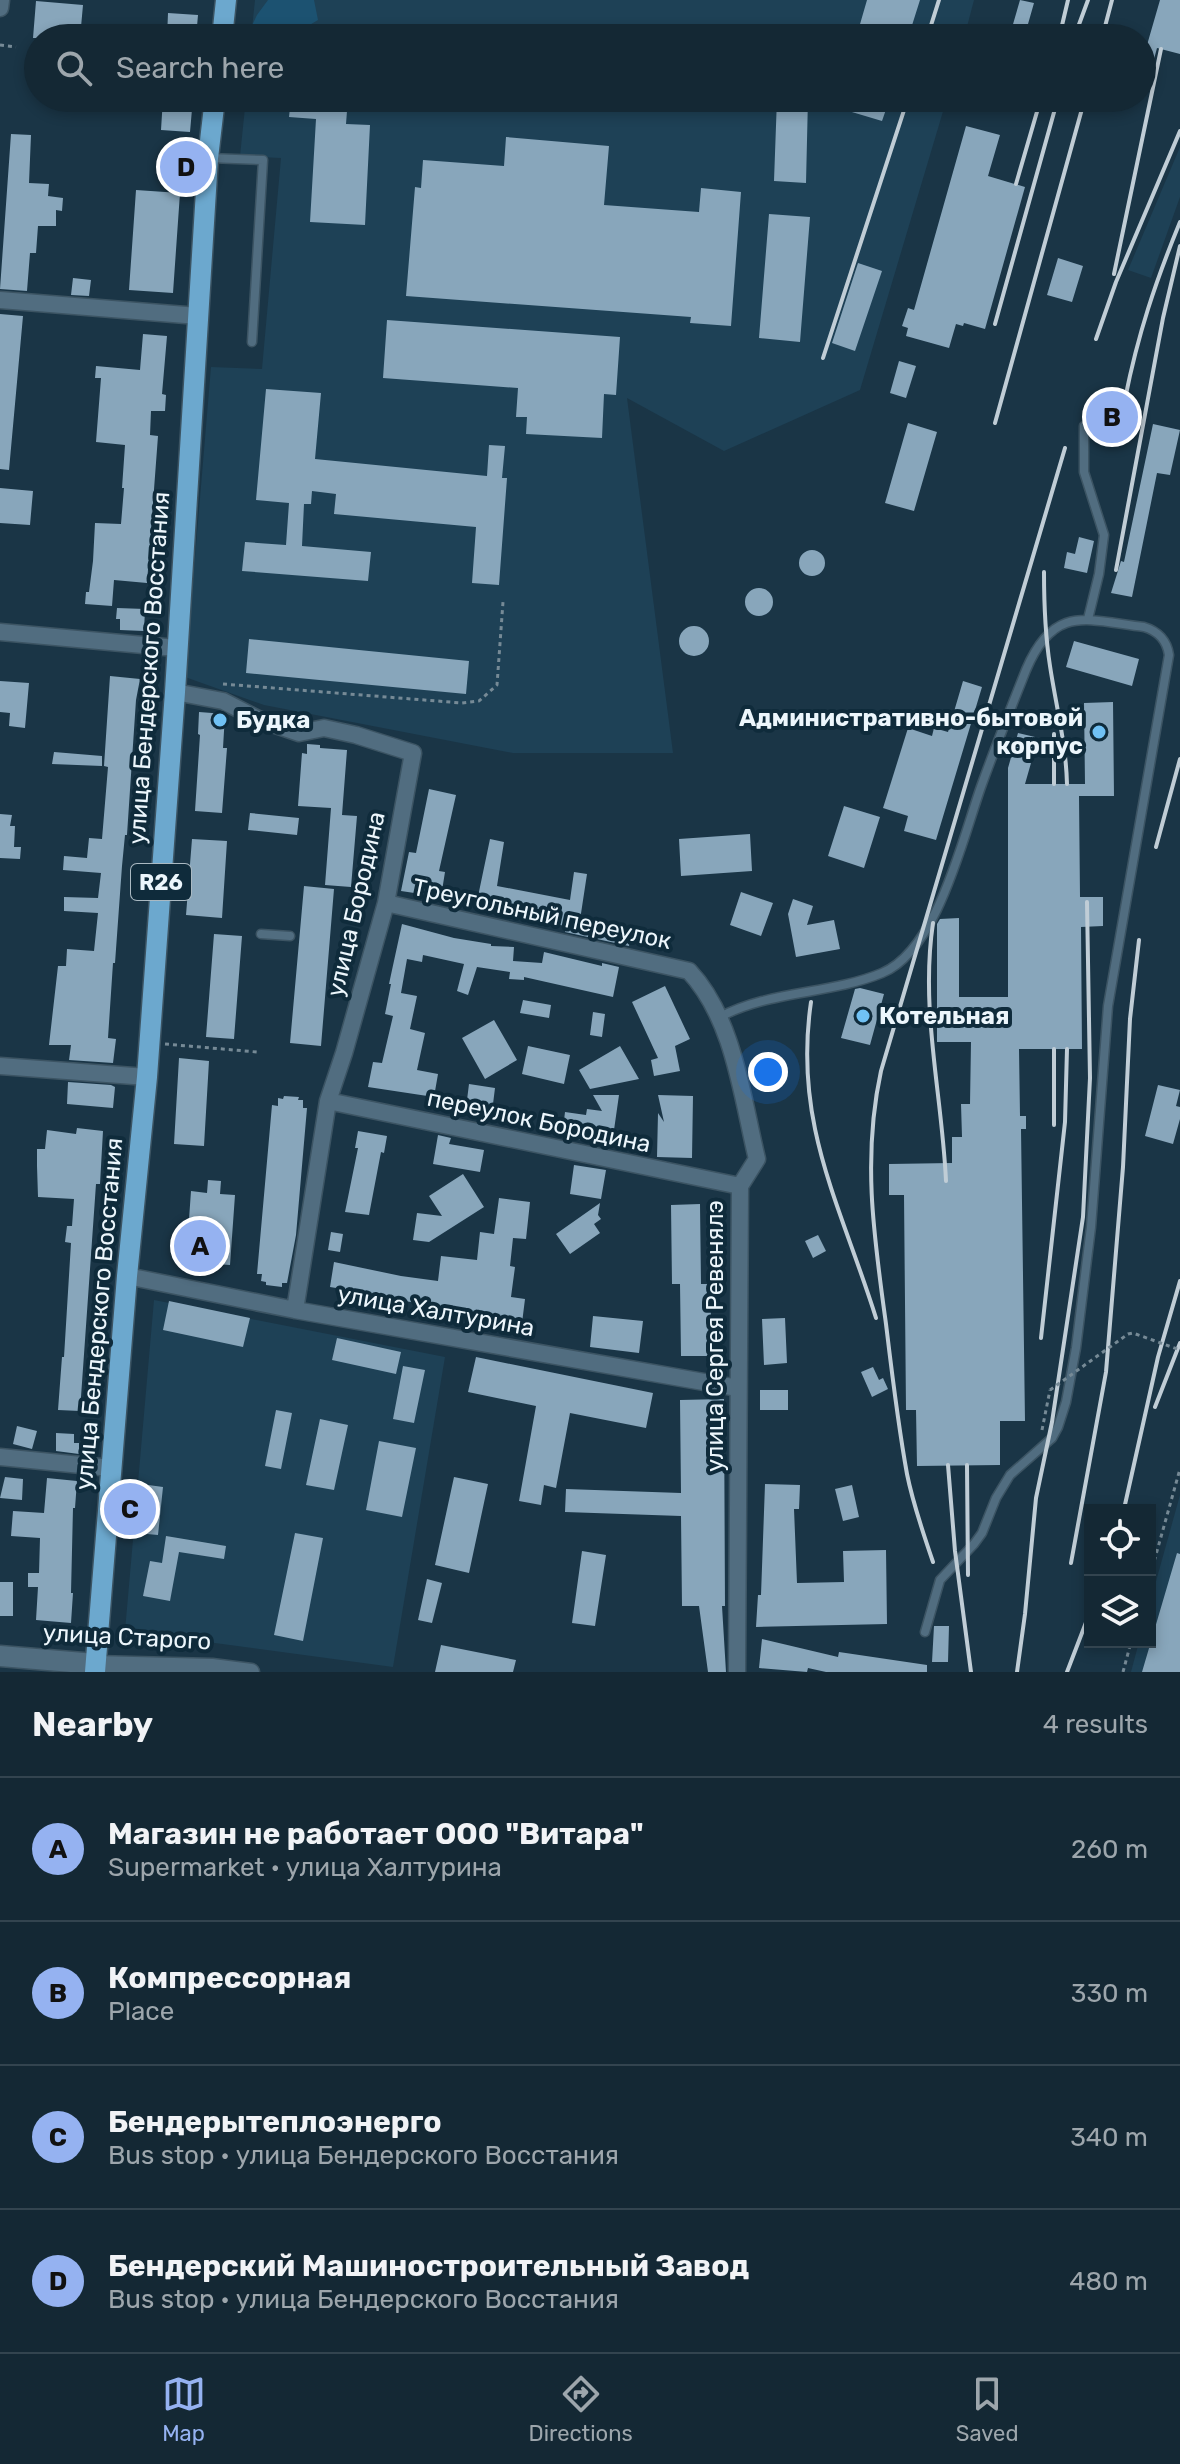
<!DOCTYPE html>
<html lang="en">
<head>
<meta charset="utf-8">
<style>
  body { margin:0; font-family:Rubik,sans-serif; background:#213440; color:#f1f3f6 }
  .controls { position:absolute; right:24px; bottom:24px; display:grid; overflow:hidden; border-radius:0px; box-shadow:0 4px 12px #0003 }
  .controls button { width:72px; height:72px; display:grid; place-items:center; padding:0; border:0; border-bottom:2px solid #33444f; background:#142834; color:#f1f3f6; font:40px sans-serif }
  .you { position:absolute; left:768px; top:1072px; width:28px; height:28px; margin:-20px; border:6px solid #fff; border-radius:50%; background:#1a73e8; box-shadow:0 0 0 12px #1a73e833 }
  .badge { display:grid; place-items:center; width:52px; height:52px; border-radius:50%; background:#95b2f1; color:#111; font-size:26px; font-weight:700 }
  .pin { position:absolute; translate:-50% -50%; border:4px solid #fff; box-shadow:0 2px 8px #0006 }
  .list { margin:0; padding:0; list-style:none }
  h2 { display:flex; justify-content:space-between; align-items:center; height:104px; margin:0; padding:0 32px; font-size:34px }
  h2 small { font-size:26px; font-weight:400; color:#9da6ac }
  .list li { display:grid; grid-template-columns:52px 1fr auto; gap:24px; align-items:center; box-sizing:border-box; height:144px; padding:0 32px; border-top:2px solid #33444f }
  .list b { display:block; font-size:30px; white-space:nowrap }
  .list p { margin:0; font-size:26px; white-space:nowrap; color:#9da6ac }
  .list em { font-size:26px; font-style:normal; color:#9da6ac }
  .icon { flex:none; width:44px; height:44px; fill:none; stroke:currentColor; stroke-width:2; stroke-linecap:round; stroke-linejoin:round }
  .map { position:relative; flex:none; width:1180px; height:1672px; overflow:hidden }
  .search { position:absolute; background:#142834; box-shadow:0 4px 12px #0003; left:24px; right:24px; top:24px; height:88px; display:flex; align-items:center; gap:20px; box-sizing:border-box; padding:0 28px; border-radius:44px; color:#9da6ac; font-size:30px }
  .sheet { height:680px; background:#142834 }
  nav { display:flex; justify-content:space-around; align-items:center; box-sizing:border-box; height:112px; border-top:2px solid #33444f; background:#142834; font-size:22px; color:#9da6ac }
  nav a { display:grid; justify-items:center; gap:4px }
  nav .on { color:#95b2f1 }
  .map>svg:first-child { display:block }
  .built { fill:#1e4156 }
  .green { fill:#1c5271 }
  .building { fill:#88a6bb }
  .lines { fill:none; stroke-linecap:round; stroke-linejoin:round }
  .service-casing { stroke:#3c5463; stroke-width:11 }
  .minor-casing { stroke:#3c5463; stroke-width:19 }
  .tertiary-casing { stroke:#3c5463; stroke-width:23 }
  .primary-casing { stroke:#3c5463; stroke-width:23 }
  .path { stroke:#768a96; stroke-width:3; stroke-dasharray:4 4; stroke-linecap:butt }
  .service { stroke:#516d80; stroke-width:8 }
  .minor { stroke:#516d80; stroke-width:16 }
  .tertiary { stroke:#516d80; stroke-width:20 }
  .primary { stroke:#6ca8ce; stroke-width:20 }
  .rail { stroke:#c0cdd6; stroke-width:4 }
  .path-bridge { stroke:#768a96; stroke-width:3; stroke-dasharray:4 4; stroke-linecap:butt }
  .poi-dot { fill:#70c1f4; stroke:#0f2b3b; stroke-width:3 }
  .labels { text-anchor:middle; stroke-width:8; stroke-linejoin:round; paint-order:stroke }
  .shield { fill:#0f2b3b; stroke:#aab9c2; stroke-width:2 }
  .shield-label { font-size:22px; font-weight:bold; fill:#ecf6fc }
  .street-label { font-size:24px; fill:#ecf6fc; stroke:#0f2b3b }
  .poi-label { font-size:24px; font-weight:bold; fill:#ecf6fc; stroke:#0f2b3b; text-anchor:start }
</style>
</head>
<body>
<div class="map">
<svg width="1180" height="1672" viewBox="0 0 1180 1672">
  <rect width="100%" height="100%" fill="#1a3546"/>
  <path class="built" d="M255,0H974L964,38H251Z
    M246,98H947L860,390L724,451L627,398L673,753H513L264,705L185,677L211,367L262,369L281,158L240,156Z
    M1180,147V197L1151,278L1128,270Z
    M154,1300L445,1357L393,1667L125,1631Z
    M1180,1495V1672H1131L1139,1642H1150V1603Z"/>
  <path class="green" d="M268,0H314L318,20L301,30L284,29V38H246L257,15Z"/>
  <path class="building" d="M867,0H920L908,38H856Z
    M1020,0L1034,3L1024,38H1009Z
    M1160,0H1180V54L1157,48L1146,89L1142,88V43L1147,45Z
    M36,1L83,5L80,38H33Z
    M168,13L198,15L196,38H167Z
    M163,98H193L190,132L161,130Z
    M291,98H348L346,124L370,125L365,225L310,222L316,119L289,117Z
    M777,98H808L806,183L774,181Z
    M816,98H890L882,121L815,101Z
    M966,126L1000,135L988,176L1025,187L985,329L964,323L963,326L956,324L949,348L906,336L908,328L902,326L908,308L914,310Z
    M11,134L31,135L29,183L49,184L48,196L63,198L62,211L56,210V226H38L36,253H30L27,291L0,289Z
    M506,137L609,146L604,205L699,212L701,188L741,192L731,326L690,323L691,317L406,296L415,187L421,188L423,160L504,166Z
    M136,190L180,193L173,293L129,290Z
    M769,214L810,217L800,342L759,338Z
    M1058,258L1083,266L1072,302L1047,295Z
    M858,263L882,271L855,351L832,343Z
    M73,278L91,280L89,296L71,295Z
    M0,314L23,316L9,470L0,469Z
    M387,320L620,337L616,395L604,394L602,438L526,434L527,417H516L518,388L383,378Z
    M143,334L167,336L162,394L166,395L165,411H151L150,435L158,436L147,583L114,580L112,606L85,604L86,592H89L93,561L95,523L121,524L124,488H122L125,445L96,442L101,378H95L96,366L140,370Z
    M899,361L916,366L906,398L890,393Z
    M266,389L321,393L315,459L487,476L489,445L505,446L502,478H507L499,585L472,583L476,527L334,514L336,494L312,491L311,504H304L302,546L371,552L368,581L242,571L245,542L286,545L289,503L256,500Z
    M1107,404L1123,407L1128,412L1127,425L1118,427V430L1103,427Z
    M908,423L937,432L914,511L885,503Z
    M1153,424L1180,430L1170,475L1157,473L1132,597L1111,593L1121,561L1124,562Z
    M0,488L33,491L30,525L0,523Z
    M1079,537L1094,541L1087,573L1064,568L1067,552L1075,554Z
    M799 563a13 13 0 1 1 26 0a13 13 0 1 1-26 0Z
    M745 602a14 14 0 1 1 28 0a14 14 0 1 1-28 0Z
    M117,608L145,609L144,631L120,630V619H116Z
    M679 641a15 15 0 1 1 30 0a15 15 0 1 1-30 0Z
    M249,639L469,661L466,694L246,673Z
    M1074,641L1139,659L1132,686L1066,667Z
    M110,676L140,679L136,700L127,835H125L122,866L115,963H113L108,1038L116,1039L113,1063L69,1060L71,1045H49L58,966H66L67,949L94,951L98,913L64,911V897L98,898L101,873L63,870L64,856L87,858L89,838L102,839L108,767L104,766Z
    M0,681L29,683L25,728L9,726L10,713L0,712Z
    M963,681L982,687L936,840L904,831L908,816L883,808L908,728L932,736L934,728L948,732Z
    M1113,702L1114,796H1079L1080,897H1103V926L1081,927L1082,1049H1019L1020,1116H1026V1129H1021L1025,1421H1000V1465L917,1466L916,1410H906L904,1195H889V1164L952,1163V1137H962L961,1104H970L971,1042H937V924L940,919L959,918V997H1008V768L1018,733L1035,737L1028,762L1031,763L1025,784H1085L1084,703Z
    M199,712L225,714L223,748H227L222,813L195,811L200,735L198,734Z
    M307,744L320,745V748L347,750L342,815L357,816L351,887L325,885L331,808L298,806L302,753L307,754Z
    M54,752L102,756V766L52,764Z
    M429,789L456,795L439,871L445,872L441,897L401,891L409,852L416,853Z
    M844,806L880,817L864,868L828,856Z
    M250,813L299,818L297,835L248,830Z
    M0,814L12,815L10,826H15L14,847H21L20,859L0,858Z
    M750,834L752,871L681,876L679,839Z
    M192,839L227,841L222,918L186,915Z
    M490,839L504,842L497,886L570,900L574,872L587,874L580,920L632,928L629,946L565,932L566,926L517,918L476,906Z
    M304,886L334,889L321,1046L290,1043Z
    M741,892L773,903L761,936L730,925Z
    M793,899L813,906L807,925L834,920L840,949L796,957L788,914Z
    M402,924L454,938L491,944V946L514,947L513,961L542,963L544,952L602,966V963L619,967L613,997L524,977V980L509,979L510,972L477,967L468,995L457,991L464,964L423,955L422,962L407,959L401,993L417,996L410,1029L425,1033L417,1070L438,1074L434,1097L368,1087L373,1062L382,1063L393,1016L385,1014L391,984H389L392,970Z
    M214,934L242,936L234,1039L206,1037Z
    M665,986L690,1039L675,1046L680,1071L654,1076L651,1060L658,1058L632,1002Z
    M860,988L884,994L870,1045L841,1038L855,989Z
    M523,1000L551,1005L549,1018L520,1013Z
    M593,1012L605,1014L602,1037L590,1035Z
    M494,1020L517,1060L485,1079L462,1038Z
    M528,1046L570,1055L564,1084L522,1074Z
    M620,1046L639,1079L590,1089L579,1070Z
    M179,1058L209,1061L204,1146L174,1144Z
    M68,1082L111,1085L115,1087L113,1108L67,1104Z
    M469,1084L495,1088L492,1112L466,1108Z
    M1158,1085L1180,1090L1176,1106L1180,1107V1119L1173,1144L1145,1136Z
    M593,1095H619L612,1144L562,1137L565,1112L586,1115L587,1109L602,1111Z
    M658,1095L693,1096L692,1158L657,1157L658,1113L664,1122Z
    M284,1096L299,1097L298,1100H303V1108H307L296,1235L287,1283H282V1287L266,1285V1282L261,1281L262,1274H257L272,1105L278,1106V1098L283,1099Z
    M77,1128L103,1131L100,1184H96L80,1411L58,1410L62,1357H64L71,1243L65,1242L67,1226H72L74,1199L38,1197L37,1166V1149H45L47,1130L76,1134Z
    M358,1131L387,1136L384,1153L381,1152L369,1215L345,1212L358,1148H355Z
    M438,1135L451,1138L449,1144L484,1150L480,1172L433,1164Z
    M574,1165L606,1170L601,1199L570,1194Z
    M463,1174L484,1207L429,1242L413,1240L417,1213L442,1216L429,1196Z
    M208,1180L221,1181L220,1194L235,1195L230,1265L186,1262L191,1191L207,1193Z
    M499,1198L530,1202L526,1239L513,1238L510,1266L515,1267L511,1297L525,1299L522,1323L384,1297L382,1307L359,1302L361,1292L330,1287L334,1262L401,1276L438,1281L441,1256L477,1260L480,1232L494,1234Z
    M600,1203L598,1215L601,1219L594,1224L600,1233L570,1254L556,1234Z
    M700,1204L701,1284H710L712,1356H681L680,1284H672L671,1205Z
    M331,1232L343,1234L340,1252L328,1250Z
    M818,1235L826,1251L813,1258L805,1241Z
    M169,1301L250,1318L243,1347L163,1330Z
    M593,1316L643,1321L639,1353L590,1347Z
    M785,1318L787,1363L764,1365L762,1319Z
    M337,1338L401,1352L396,1374L332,1360Z
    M476,1357L653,1393L646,1428L570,1413L556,1488L544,1485L541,1505L519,1501L536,1406L468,1392Z
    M403,1366L425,1370L414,1423L393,1419Z
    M873,1367L879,1380L883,1378L888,1389L872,1397L861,1372Z
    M760,1390H788V1410H760Z
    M724,1399L725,1606H722L726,1672H708L699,1606H682L681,1516L565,1512L566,1489L681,1493L680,1400Z
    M276,1410L292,1413L281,1469L265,1466Z
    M320,1419L348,1425L334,1490L306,1485Z
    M17,1426L37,1431L32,1449L13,1444Z
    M56,1433L74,1434V1443H79V1454L56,1451Z
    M379,1441L416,1448L402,1517L366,1510Z
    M5,1477L23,1479L22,1500L0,1498Z
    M454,1477L488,1484L469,1573L435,1565Z
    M47,1478L77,1481L75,1508H73L71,1593H73L71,1623L36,1620L38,1587H28V1573H39L40,1538L11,1536L13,1511L44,1513Z
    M141,1484L163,1487L158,1535L136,1533Z
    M765,1484L800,1485L799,1509H794L797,1583L844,1582L843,1551L886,1550L887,1624L756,1627L758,1595H761Z
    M852,1485L859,1517L843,1521L835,1489Z
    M295,1533L323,1538L303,1641L274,1635Z
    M166,1536L226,1546L224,1559L179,1552L170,1601L143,1596L150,1561L162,1563Z
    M582,1551L606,1555L595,1626L572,1623Z
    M1177,1553L1180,1554V1672H1142Z
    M427,1579L442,1583L432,1623L418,1620Z
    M0,1582H13V1616H0Z
    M934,1626H949L948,1662H932Z
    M762,1639L838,1657L839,1652L927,1665V1672H826L808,1668L807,1672L759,1668Z
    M441,1645L516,1660L513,1672H435Z"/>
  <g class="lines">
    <g class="service-casing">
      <path id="service" d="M209,158L263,160L252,342
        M1084,426V472L1104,535L1099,574L1088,619
        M261,934L290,936
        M718,1018C769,990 829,995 882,973C938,950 963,836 982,784C996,745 1011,708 1026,670C1054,604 1086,620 1144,627C1158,631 1167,641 1169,655L1108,1006L1091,1227L1076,1348L1066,1402L1058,1427L1052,1438L1010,1475L996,1498L982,1533L974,1544L940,1580L925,1632"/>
    </g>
    <g class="minor-casing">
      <path id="minor" d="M0,8L1,0
        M0,300L198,316
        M0,632L176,648
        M175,692L223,701L258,719L299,733L324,728L356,735L413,753L386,903L344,1053L328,1101L295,1310
        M386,903L689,971C734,1019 742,1097 757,1159L740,1186L737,1672
        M0,1066L147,1077
        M328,1101L740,1186
        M127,1276L295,1310L738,1388
        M0,1457L111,1468
        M95,1664L212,1667L251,1672"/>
    </g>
    <g class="tertiary-casing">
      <path id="tertiary" d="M0,1656L95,1664"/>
    </g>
    <g class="primary-casing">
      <path id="primary" d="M222,38L226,0
        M95,1672L127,1276L147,1077L175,692L208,158L215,98"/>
    </g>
    <path class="path" d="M0,45L16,47
      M223,684L462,703L479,701L497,685L503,602
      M165,1044L257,1052
      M1042,1430L1050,1390
      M1150,1576L1180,1469
      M1123,1672L1131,1642"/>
    <use href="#service" class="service"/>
    <use href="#minor" class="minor"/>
    <use href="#tertiary" class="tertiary"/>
    <use href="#primary" class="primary"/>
    <path class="rail" d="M927,38L939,0
      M1059,38L1068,0
      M1074,38L1088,0
      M1102,38L1112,0
      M1016,184L1041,98
      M1114,274L1161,49
      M995,324L1058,98
      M1096,339L1116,282L1180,131
      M823,358L908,98
      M1125,399C1138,334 1155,283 1180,222
      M995,423L1085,98
      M1116,570L1163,318L1180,246
      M1044,572C1044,603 1045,634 1050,666C1056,706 1066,743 1067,784
      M1054,734V784
      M1156,847L1180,759
      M933,923C920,1010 942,1094 946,1181
      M811,1002C793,1124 841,1206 876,1318
      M1054,1049V1125
      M1041,1338L1065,1122L1067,1049
      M1155,1407L1180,1343
      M948,1465L955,1551L971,1672
      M967,1465L968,1575
      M1124,1509L1158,1357L1180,1281
      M933,1562C923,1533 913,1504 907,1474C898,1425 892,1374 886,1324C874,1237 862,1158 881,1071L1065,448
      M1071,1563L1106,1372L1123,1167L1130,1019L1139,940
      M1017,1672L1025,1614L1036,1498L1052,1422L1083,1217L1090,1078L1087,902
      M1067,1672L1090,1612"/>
    <path class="path-bridge" d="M1050,1390L1128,1334L1133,1333L1180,1350"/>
  </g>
  <g class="poi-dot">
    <circle cx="220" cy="720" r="8"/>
    <circle cx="1099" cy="732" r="8"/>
    <circle cx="863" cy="1016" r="8"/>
  </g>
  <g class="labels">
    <rect class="shield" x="131" y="864" width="60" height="36" rx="6"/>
    <g class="shield-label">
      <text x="161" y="890">R26</text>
    </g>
    <g class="street-label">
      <text transform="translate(149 668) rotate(-86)" y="8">улица Бендерского Восстания</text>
      <text transform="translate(356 904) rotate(-77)" y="8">улица Бородина</text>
      <text transform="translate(542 914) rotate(12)" y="8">Треугольный переулок</text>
      <text transform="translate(539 1121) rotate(12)" y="8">переулок Бородина</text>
      <text transform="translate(436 1311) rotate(10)" y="8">улица Халтурина</text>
      <text transform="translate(99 1314) rotate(-85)" y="8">улица Бендерского Восстания</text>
      <text transform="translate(715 1336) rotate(-90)" y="8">улица Сергея Ревенялэ</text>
      <text transform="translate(127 1637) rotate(3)" y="8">улица Старого</text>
    </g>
    <g class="poi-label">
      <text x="1083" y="726" text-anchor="end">Административно-бытовой<tspan x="1083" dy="28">корпус</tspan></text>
      <text x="236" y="728">Будка</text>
      <text x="879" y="1024">Котельная</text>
    </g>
  </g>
</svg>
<div class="controls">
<button><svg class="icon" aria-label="locate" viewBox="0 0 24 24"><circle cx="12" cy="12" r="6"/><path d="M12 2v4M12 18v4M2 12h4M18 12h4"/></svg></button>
<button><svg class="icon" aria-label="layers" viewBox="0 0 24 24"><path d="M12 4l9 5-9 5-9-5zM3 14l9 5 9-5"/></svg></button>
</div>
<div class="you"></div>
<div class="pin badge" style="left:200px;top:1246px">A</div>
<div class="pin badge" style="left:1112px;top:417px">B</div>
<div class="pin badge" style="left:130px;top:1509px">C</div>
<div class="pin badge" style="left:186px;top:167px">D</div>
<div class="search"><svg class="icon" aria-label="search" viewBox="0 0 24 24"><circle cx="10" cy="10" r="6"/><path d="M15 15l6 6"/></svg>Search here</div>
</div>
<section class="sheet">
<h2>Nearby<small>4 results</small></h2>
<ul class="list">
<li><span class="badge">A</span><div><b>Магазин не работает ООО &quot;Витара&quot;</b><p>Supermarket · улица Халтурина</p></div><em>260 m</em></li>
<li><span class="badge">B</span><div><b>Компрессорная</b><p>Place</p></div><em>330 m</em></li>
<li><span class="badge">C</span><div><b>Бендерытеплоэнерго</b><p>Bus stop · улица Бендерского Восстания</p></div><em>340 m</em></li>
<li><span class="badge">D</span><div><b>Бендерский Машиностроительный Завод</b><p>Bus stop · улица Бендерского Восстания</p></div><em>480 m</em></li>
</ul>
</section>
<nav>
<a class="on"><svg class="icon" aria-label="map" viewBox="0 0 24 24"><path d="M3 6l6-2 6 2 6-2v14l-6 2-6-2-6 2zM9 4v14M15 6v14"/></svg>Map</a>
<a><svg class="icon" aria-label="directions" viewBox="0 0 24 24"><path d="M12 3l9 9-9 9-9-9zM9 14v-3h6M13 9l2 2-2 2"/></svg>Directions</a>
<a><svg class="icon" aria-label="saved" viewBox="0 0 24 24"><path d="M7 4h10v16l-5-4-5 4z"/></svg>Saved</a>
</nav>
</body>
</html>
